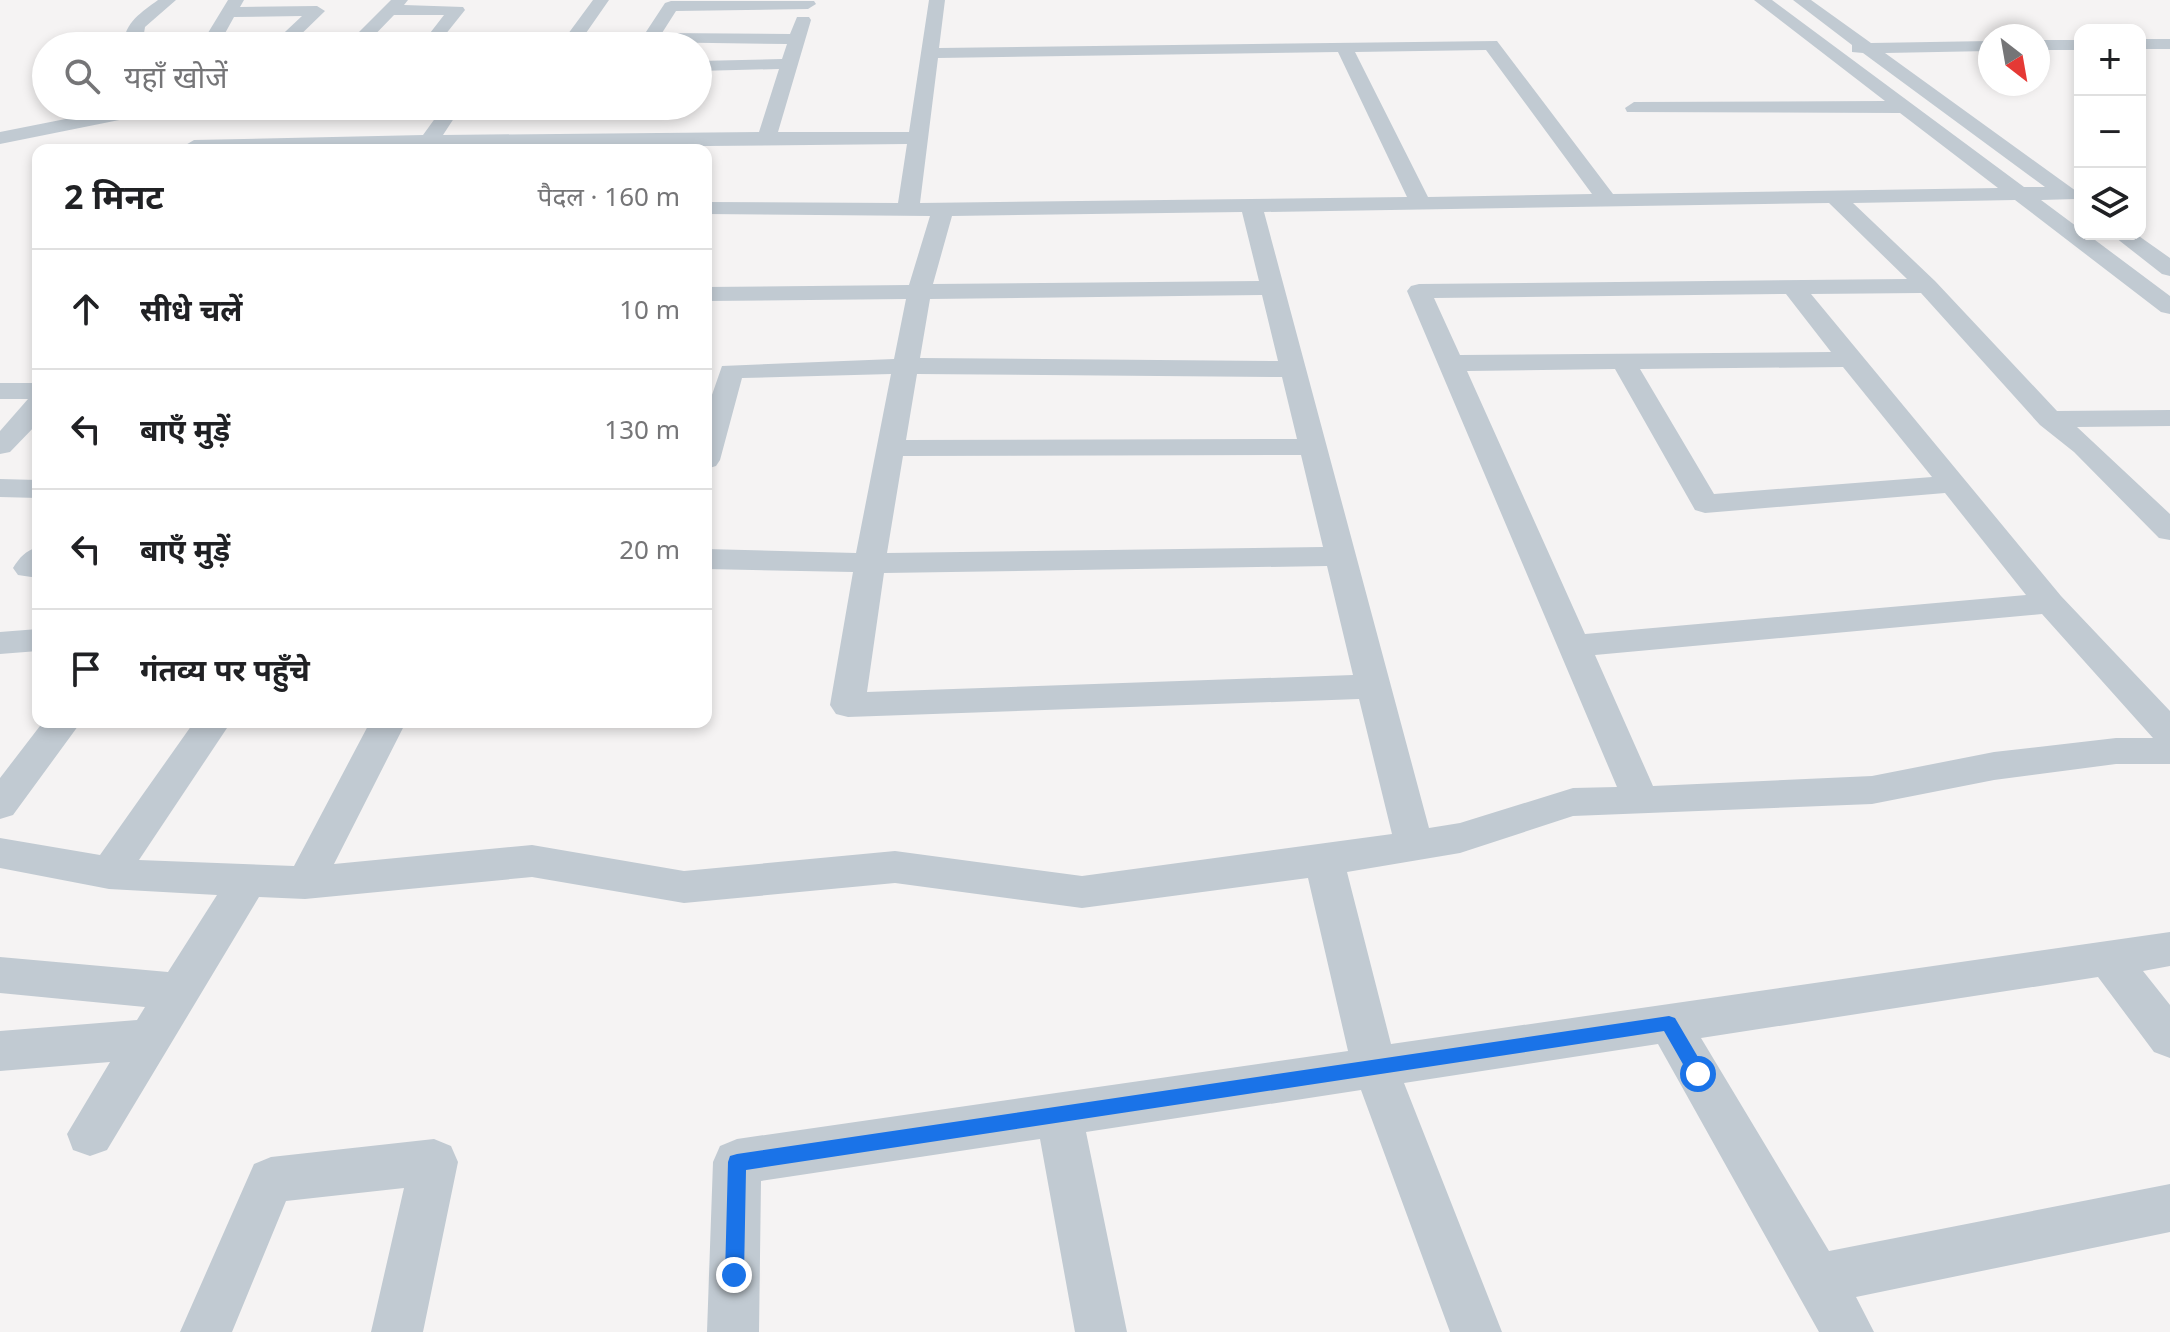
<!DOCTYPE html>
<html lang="hi">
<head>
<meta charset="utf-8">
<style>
  body { margin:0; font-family:"Noto Sans","Noto Sans Devanagari",sans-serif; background:#f2f2f2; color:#202124 }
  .controls { position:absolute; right:24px; top:24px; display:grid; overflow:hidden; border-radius:16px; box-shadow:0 4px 12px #0003 }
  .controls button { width:72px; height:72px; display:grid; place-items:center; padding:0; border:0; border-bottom:2px solid #e0e0e0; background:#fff; color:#202124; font:40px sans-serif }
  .compass { position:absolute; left:1978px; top:24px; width:72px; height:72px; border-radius:50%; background:#fff; box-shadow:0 4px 12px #0003; rotate:149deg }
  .stop { position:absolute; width:24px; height:24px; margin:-18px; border:6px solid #1a73e8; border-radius:50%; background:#fff }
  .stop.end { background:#1a73e8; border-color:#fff; box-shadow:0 2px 8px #0008 }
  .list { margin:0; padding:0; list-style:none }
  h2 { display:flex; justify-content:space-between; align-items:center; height:104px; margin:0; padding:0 32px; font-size:34px }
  h2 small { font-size:26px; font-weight:400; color:#757577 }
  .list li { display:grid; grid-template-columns:52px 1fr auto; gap:24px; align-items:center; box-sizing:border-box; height:120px; padding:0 32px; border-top:2px solid #e0e0e0 }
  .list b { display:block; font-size:30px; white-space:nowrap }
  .list em { font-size:26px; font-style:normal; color:#757577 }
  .icon { flex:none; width:44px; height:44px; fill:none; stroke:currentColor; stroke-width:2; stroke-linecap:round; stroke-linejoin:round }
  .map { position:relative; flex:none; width:2170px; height:1332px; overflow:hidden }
  .search { position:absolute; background:#fff; box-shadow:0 4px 12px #0003; left:32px; top:32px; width:680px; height:88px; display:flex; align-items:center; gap:20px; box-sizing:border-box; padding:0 28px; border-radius:44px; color:#757577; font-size:30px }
  .panel { position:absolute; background:#fff; box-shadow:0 4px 12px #0003; left:32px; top:144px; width:680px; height:584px; border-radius:16px }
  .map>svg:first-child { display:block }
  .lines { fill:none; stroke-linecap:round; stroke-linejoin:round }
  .street { fill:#c1cad2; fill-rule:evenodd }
  .route { fill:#1a73e8 }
</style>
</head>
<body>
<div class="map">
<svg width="2170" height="1332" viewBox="0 0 2170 1332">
  <rect width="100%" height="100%" fill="#f5f3f3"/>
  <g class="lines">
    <path class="street" d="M158,0H176L145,27L142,46H124C123,23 142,12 158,0Z
      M228,0H244L240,7L317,6L325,11L289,46H270L302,16L234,17L218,46H200Z
      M391,0H408L404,5L463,7L465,10L441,40L565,38L593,0H609L577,46H420L444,15H394L364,46H345Z
      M929,0H945L939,48L1497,41L1613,194L1998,188L1900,113L1627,112L1625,108L1634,102L1885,101L1754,0H1772L2024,187H2045L1863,53L1852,52V45L1793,0H1811L1871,43L1990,41V51L1885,53L2076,191L2080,195L2076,199L2041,200L2080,229V234H2087L2170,296V314L2161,312L2015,200L1853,203L1935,281L2057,411L2170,410V426L2077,427L2170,514V540L2159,538L2074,452L2040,425L1921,293L1811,294L2061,596L2170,711V764H2116L1994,780L1872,804L1573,816L1460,853L1347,872L1391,1044L2170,932V966L2143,971L2170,1005V1058L2154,1052L2098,977L1701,1038L1829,1251L2170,1184V1232L1856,1297L1874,1332H1819L1658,1044L1404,1083L1502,1332H1450L1361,1090L1086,1132L1127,1332H1075L1040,1139L761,1181L759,1332H707L713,1162L720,1146L737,1139L1348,1051L1308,878L1082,908L895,883L684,903L532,877L305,899L259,897L107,1150L90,1156L73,1150L67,1134L110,1062L0,1071V1031L137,1020L145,1007L0,993V957L168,972L217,895L109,889L0,868V838L100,855L194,722H231L139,860L294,866L370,722H406L334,864L532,845L684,871L895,851L1082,876L1392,834L1359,699L848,717L836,714L830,705L853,572L706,569V549L856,553L891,374L742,378L720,460L716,466L706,469V412L722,366L894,359L906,299L706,301V287L909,285L930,216L706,214V202L898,203L907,144L284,150H187L184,146L194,140L423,135L444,106H462L443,135L759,132L779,69L698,71V61L782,59L787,44L644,42L642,38L665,3L671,1H814L816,4L808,9L676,11L662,33L790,34L797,17H809L811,20L778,132H909ZM1486,50L1592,194L1428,197L1355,52ZM1338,52L1407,197L920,203L938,58ZM1829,203L1907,279L1419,284L1411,286L1407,291L1617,787L1573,788L1460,823L1429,828L1264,212ZM1242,212L1259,281L933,284L952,216ZM1786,294L1831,352L1460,355L1434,298ZM1262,295L1278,361L920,358L930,299ZM1843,367L1932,477L1714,494L1640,369ZM1615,369L1695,510L1705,513L1945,493L2026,595L1585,634L1467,371ZM917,374L1282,377L1297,439L906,440ZM1301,455L1323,547L887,553L903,456ZM1327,566L1353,675L867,692L884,573ZM2042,614L2153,738H2116L1994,752L1872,776L1653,786L1595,655Z
      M2140,39H2170V49H2140Z
      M2038,40H2080V50H2038Z
      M131,106H168L159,112L0,144V132Z
      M2111,234H2136L2170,258V276L2162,274Z
      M0,383H38V423L10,452L0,454V431L28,399H0Z
      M0,479L38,480V498L0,497Z
      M38,547V578L18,575L13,568C20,557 25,551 38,547Z
      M38,629V651L0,654V632Z
      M43,722H81L13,815L0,819V778Z
      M434,1139L451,1146L458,1162L423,1332H371L404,1188L286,1201L232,1332H180L254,1164L271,1157Z"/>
  </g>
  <path class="route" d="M1669,1016L1675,1018L1705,1069L1707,1074L1705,1080H1692L1664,1031L746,1170L744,1275L741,1282L734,1285L727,1282L725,1275L728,1162L730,1156L737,1154Z"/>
</svg>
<div class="controls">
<button>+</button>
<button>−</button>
<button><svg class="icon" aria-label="layers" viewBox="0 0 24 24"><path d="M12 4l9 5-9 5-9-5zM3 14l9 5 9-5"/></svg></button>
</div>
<svg class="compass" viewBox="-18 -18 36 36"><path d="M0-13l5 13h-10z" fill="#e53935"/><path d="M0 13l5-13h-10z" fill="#757577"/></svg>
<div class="stop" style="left:1698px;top:1074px"></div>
<div class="stop end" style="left:734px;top:1275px"></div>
<div class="search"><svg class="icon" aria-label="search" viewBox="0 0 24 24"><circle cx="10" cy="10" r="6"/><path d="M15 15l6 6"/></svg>यहाँ खोजें</div>
<section class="panel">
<h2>2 मिनट<small>पैदल · 160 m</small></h2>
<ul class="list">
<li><svg class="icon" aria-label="ahead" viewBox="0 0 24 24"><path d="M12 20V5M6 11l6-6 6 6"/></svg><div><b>सीधे चलें</b></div><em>10 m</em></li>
<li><svg class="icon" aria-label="left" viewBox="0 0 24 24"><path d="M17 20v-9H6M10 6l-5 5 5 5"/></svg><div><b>बाएँ मुड़ें</b></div><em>130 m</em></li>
<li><svg class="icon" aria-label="left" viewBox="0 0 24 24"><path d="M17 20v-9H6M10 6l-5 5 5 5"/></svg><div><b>बाएँ मुड़ें</b></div><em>20 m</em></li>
<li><svg class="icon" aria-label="arrive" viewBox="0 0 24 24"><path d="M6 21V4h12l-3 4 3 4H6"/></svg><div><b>गंतव्य पर पहुँचे</b></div></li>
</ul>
</section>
</div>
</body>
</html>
